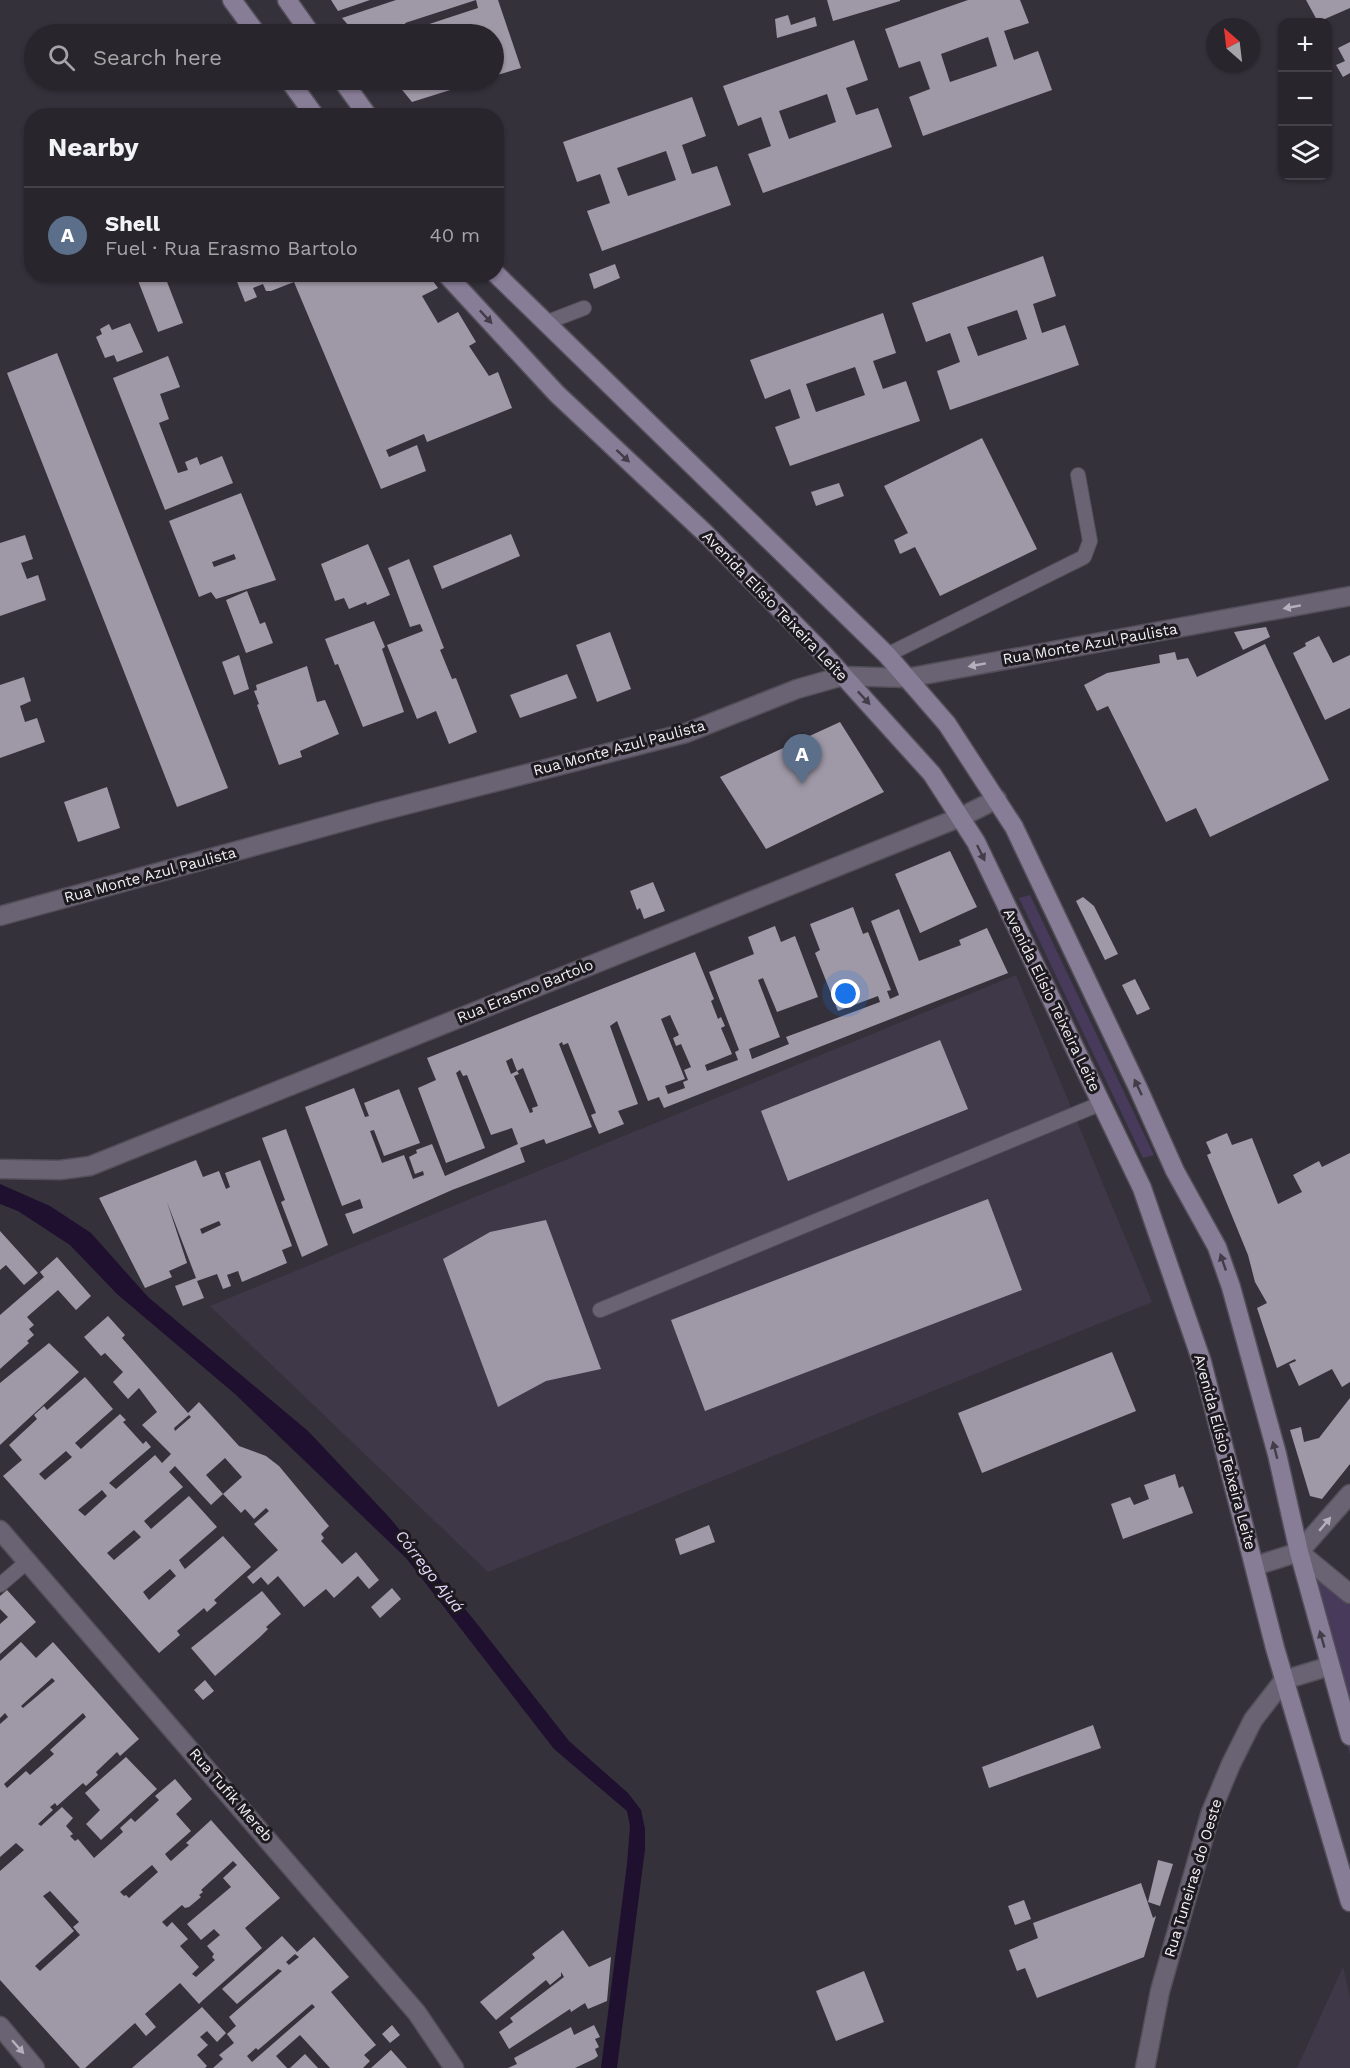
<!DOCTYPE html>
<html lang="en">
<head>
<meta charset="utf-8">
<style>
  body { margin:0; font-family:"Work Sans",sans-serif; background:#302d34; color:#f1f3f6 }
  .controls { position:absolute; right:18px; top:18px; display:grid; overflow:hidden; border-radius:12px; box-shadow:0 2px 4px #0004 }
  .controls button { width:54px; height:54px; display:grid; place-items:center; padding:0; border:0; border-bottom:2px solid #444248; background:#28252c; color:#f1f3f6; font:30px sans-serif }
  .compass { position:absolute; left:1206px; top:18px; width:54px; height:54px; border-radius:50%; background:#28252c; box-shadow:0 2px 4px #0004; rotate:332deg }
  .you { position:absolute; left:846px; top:994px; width:21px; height:21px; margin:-15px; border:4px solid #fff; border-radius:50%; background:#1a73e8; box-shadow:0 0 0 9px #1a73e833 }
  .badge { display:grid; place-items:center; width:39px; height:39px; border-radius:50%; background:#a1c92a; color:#fff; font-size:20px; font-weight:700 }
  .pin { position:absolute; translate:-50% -50px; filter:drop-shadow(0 2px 3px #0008) }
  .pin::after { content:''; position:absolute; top:32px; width:21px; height:18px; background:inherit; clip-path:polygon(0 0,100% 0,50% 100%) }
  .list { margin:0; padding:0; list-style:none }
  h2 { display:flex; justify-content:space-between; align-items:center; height:78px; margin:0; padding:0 24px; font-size:26px }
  h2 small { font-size:20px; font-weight:400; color:#a5a5a9 }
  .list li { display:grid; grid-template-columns:39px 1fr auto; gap:18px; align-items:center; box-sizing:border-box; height:96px; padding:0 24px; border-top:2px solid #444248 }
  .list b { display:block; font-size:22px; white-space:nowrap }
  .list p { margin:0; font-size:20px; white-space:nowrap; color:#a5a5a9 }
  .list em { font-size:20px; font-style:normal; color:#a5a5a9 }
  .icon { flex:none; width:33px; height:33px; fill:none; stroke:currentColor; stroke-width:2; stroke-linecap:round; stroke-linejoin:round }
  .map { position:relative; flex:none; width:1350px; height:2068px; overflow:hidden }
  .search { position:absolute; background:#28252c; box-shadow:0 2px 4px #0004; left:24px; top:24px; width:480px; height:66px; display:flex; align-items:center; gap:15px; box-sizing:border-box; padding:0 21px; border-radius:33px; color:#a5a5a9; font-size:22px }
  .panel { position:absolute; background:#28252c; box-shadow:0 2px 4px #0004; left:24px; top:108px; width:480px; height:174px; border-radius:24px }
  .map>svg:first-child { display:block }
  .built { fill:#3f3848 }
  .green { fill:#483a5b }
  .water { fill:#1e102e }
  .building { fill:#9f99a7; fill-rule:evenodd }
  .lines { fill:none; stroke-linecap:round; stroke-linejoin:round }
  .lane-casing { stroke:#534f59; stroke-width:16 }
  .street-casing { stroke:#534f59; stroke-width:21 }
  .secondary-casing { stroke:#534f59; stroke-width:21 }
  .lane { stroke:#696373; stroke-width:14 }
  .street { stroke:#696373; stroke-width:18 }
  .secondary { stroke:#887d97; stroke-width:18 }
  .oneway { fill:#423d48 }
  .oneway2 { fill:#b4b0bb }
  .labels { text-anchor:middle; stroke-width:6; stroke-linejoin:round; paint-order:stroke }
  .street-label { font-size:15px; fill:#f2eff6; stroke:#1c1a1e }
  .water-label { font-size:16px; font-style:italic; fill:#e5d6fc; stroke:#1c1a1e }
</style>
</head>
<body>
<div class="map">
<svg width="1350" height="2068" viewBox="0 0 1350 2068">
  <rect width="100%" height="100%" fill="#35313b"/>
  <path class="built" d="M1016,975L1152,1302L488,1572L210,1306Z
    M1343,1967L1350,1998V2068H1297Z"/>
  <path class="green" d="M1030,895L1154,1155L1143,1158L1019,898Z
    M1302,1540L1350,1592V1754L1341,1724Z"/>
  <path class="water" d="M0,1184L50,1206L91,1233L148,1297L308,1431L389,1517L474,1620L569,1741L628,1793L641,1810L645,1829V1849L617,2068H601L627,1864L630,1826L627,1811L554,1749L406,1558L235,1394L117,1294L70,1245L18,1211L0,1204Z"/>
  <path class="building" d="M331,0H370L338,11Z
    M396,0H498L521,68L494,76V34H356L342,18ZM476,0L478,8L408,31L405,23Z
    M827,0H900V1L833,21Z
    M968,0H1020L1029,23L1004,31L1014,60L1038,51L1052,90L923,136L909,97L930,89L920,61L899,68L885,29ZM988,37L997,66L950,82L941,54Z
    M1306,0H1350V8L1318,22Z
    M788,15L791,25L815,17L817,26L777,38L775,19Z
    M854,40L868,80L846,88L856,115L878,108L892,147L763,193L748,154L771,146L761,117L738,126L723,86ZM827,94L836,122L789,139L779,111Z
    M1350,42V73L1343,77L1336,65L1345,61L1338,48Z
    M394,80H482L412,102Z
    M692,97L706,136L682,145L692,174L717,166L731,205L602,251L587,211L610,203L600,174L577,182L563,142ZM666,151L676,180L628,196L617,168Z
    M1043,256L1056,296L1033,304L1042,333L1065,325L1079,365L950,410L937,371L960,362L950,333L926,342L912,303ZM1017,310L1027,339L978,356L967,327Z
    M615,264L620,278L594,289L589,274Z
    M125,274H164L183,323L158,332L137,278L128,282Z
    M234,274H428L438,288L422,296L438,323L458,312L476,342L469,346L489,376L498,372L512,408L427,442L424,434L386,450L389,457L417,445L426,471L381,489L294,282L271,291H266L263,284L253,288L257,297L245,302Z
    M883,313L896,353L873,361L883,389L906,381L920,421L790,466L775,427L800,418L790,389L765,399L750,360ZM855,367L865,395L816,412L806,384Z
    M130,323L143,352L117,362L114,355L105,358L96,337L102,334L100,329L109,324L112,330Z
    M57,353L228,788L177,807L7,373Z
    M168,356L180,387L160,394L169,419L159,423L178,473L188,470L185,462L197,457L200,465L222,456L233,483L165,510L113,378Z
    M982,438L1037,549L940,596L915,547L900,554L894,540L908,533L884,486Z
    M839,483L844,496L816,506L811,492Z
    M241,493L276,580L216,599L211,592L199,597L169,521ZM234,554L236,559L214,567L212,562Z
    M511,534L520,556L442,589L433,566Z
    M25,535L33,559L21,563L27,579L38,575L46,600L0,616V543Z
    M368,544L390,595L367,605L366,602L349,609L344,598L335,601L321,564Z
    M409,559L444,648L440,650L452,679L456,678L477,732L449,744L436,711L417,719L387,645L423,631L420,624L410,627L388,568Z
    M247,591L260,624L265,622L273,643L246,653L226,600Z
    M374,621L385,647L382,649L404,712L363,727L338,664L335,665L325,639Z
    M1266,627L1270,637L1243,650L1234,632Z
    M610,632L631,689L597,702L576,645Z
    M1319,636L1333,663L1350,655V708L1325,720L1293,653L1306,646L1305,643Z
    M1265,644L1329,780L1210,837L1196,808L1166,822L1108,706L1097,711L1084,685L1107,673L1160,663L1159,655L1175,652L1177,660L1188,658L1197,677Z
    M239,655L249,689L234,695L222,662Z
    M307,666L317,702L325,700L339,734L300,751L302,757L279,765L257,705L259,704L254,691L257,690L256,685Z
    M567,674L577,698L520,718L510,695Z
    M24,677L31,701L20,706L25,722L37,718L45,742L0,758V685Z
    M840,722L884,792L766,849L720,777Z
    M107,787L120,828L78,842L64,802Z
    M950,851L977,907L920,933L895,874Z
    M653,882L665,911L644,919L640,908L637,910L630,891Z
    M1083,897L1094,906L1118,954L1105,960L1076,901Z
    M853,907L863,934L868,932L891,990L887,991L890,999L899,995L871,921L899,909L919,961L961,945L959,940L987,928L1008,973L664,1108L659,1097L648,1101L617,1021L610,1026L638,1104L618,1111L624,1124L599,1134L591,1115L596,1113L568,1043L563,1045L562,1042L559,1044L592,1127L546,1144L544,1139L520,1148L525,1162L452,1190L353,1234L345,1214L363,1208L360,1199L342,1206L305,1107L354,1088L365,1117L369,1116L364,1103L399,1089L420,1143L384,1156L374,1130L370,1131L382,1163L404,1155L413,1179L424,1175L423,1171L415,1174L409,1157L417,1153L416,1150L432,1144L445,1176L518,1144L512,1128L491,1135L467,1075L463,1076L460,1070L456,1073L485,1148L446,1163L418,1088L436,1080L427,1058L695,952L714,999L711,1001L718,1019L721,1017L725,1026L721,1028L732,1054L705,1065L707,1071L713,1069L738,1060L735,1052L739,1050L709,972L754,954L748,937L775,926L781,942L795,936L818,997L777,1012L763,978L758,980L780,1037L749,1049L752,1059L789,1044L786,1037L880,1002L878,996L838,1011L815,953L820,950L810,924ZM670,1015L679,1035L673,1038L676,1046L681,1044L691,1067L684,1070L688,1080L683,1082L685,1088L668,1094L665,1086L685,1079L661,1019ZM512,1058L517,1071L523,1068L538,1106L532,1108L533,1112L530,1113L514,1076L519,1074L517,1071L511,1074L506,1061Z
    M1135,979L1150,1009L1137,1015L1122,985Z
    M940,1040L968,1109L788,1181L761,1111Z
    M286,1129L328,1245L302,1257L281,1202L285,1200L262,1138Z
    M1227,1133L1232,1145L1252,1138L1278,1204L1302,1192L1293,1175L1319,1161L1322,1167L1350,1153V1382L1342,1387L1332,1369L1299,1386L1289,1364L1296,1361L1295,1359L1277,1368L1257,1308L1267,1303L1255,1282L1248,1255L1207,1155L1211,1153L1206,1142Z
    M196,1160L203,1177L219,1171L226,1189L230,1187L225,1173L260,1160L292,1246L282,1250L287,1263L242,1282L238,1271L227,1275L231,1286L223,1289L217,1274L197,1281L204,1298L183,1306L175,1286L196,1278L167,1202L187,1263L169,1271L172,1277L145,1288L99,1198ZM219,1221L221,1225L202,1234L200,1229Z
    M988,1199L1022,1290L705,1411L671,1320Z
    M546,1220L601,1369L546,1381L498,1407L443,1259L490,1232Z
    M0,1231L38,1273L24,1285L6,1265L0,1270Z
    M57,1257L91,1296L76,1310L58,1290L27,1317L34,1325L29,1329L34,1335L27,1341L29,1343L0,1369V1315L44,1277L40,1272Z
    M108,1316L125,1335L122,1338L188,1413L199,1402L239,1446L266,1456L279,1466L329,1526L321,1534L324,1538L321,1541L342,1564L356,1552L379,1580L369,1589L358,1576L334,1598L326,1589L304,1607L278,1576L268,1585L261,1577L253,1584L247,1577L278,1550L254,1524L269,1511L266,1508L254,1519L245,1509L241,1513L223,1494L242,1477L225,1458L206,1475L223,1494L211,1505L175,1466L169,1472L183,1487L144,1521L151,1529L189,1496L217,1527L179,1560L182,1565L185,1569L223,1536L251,1567L214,1600L217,1603L207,1612L204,1608L177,1631L180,1635L159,1653L3,1476L22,1460L9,1445L37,1419L34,1415L44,1406L47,1410L85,1377L113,1409L75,1443L81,1449L120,1414L126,1420L123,1422L143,1444L146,1441L151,1447L109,1483L116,1489L155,1455L162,1463L171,1454L142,1425L157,1412L139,1388L128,1399L113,1382L123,1372L105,1353L101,1356L84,1337ZM189,1415L191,1417L175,1431L174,1428ZM66,1451L72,1457L45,1480L39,1474ZM102,1490L107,1496L85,1516L78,1510ZM134,1530L141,1537L114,1560L107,1553ZM170,1569L176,1576L149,1600L143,1592Z
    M49,1343L79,1372L0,1445V1383Z
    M1112,1352L1136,1411L982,1473L958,1413Z
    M1350,1398V1464L1322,1499L1310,1496L1290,1430L1301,1427L1304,1442L1319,1438Z
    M1175,1474L1179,1488L1183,1486L1193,1513L1123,1539L1111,1504L1130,1497L1134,1505L1149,1499L1144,1485Z
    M709,1525L715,1542L680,1555L675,1539Z
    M392,1588L401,1599L380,1618L371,1607Z
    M7,1590L36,1622L0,1654V1624L8,1617L0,1609V1596Z
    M262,1591L281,1614L266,1627L268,1629L260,1637L215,1676L191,1648Z
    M21,1642L36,1658L53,1642L139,1739L120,1756L117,1752L96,1772L98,1775L86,1786L83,1783L57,1806L55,1803L50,1807L53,1810L38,1824L41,1826L62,1807L73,1818L66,1826L73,1834L70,1836L75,1841L78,1839L94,1858L123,1832L120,1828L131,1818L135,1822L159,1800L155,1796L175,1779L192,1799L176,1814L191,1831L165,1854L168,1858L171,1861L189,1845L186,1843L211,1820L280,1898L245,1928L262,1948L202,2001L199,2004L180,1983L145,2014L156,2027L146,2036L135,2023L85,2068H80L0,1980V1871L24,1850L16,1843L0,1857V1724L8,1717L5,1713L0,1718V1661ZM52,1678L55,1681L23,1708L21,1706ZM83,1713L86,1717L50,1750L54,1754L30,1775L26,1771L7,1788L4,1784ZM233,1861L237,1865L223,1878L231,1887L187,1924L201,1940L214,1929L220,1935L207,1946L214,1954L212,1957L215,1960L196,1977L192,1974L199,1967L180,1946L188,1939L172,1922L167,1927L162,1922L182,1905L185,1908L189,1907L201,1897L199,1895L203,1892L201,1890ZM152,1865L158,1872L129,1898L126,1895L124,1896L120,1892ZM50,1891L79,1922L73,1927L80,1935L40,1971L35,1966L74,1931L43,1896Z
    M205,1680L214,1691L203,1700L194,1690Z
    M1093,1725L1101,1748L989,1788L982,1767Z
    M126,1757L157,1789L101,1840L86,1824L100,1810L85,1793Z
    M1158,1860L1173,1864L1160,1906L1148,1902Z
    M1141,1883L1153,1918L1156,1916L1144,1957L1037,1998L1025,1968L1017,1971L1009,1950L1038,1938L1033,1923Z
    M1024,1900L1031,1919L1015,1925L1008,1906Z
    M563,1930L589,1967L611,1957L607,2001L588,2009L585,2003L571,2012L570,2009L509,2049L499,2032L513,2022L510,2018L564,1977L561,1972V1976L550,1985L546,1980L496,2020L480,2002L535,1958L532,1954Z
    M282,1936L297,1952L314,1937L349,1977L331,1992L376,2045L364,2055L370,2061L363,2068H330L300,2035L276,2056L287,2068H213L223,2059L219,2055L234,2043L227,2034L236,2026L229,2017L282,1971L278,1969L237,2004L222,1989ZM295,1954L299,1957L289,1965L286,1962ZM312,2004L315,2007L252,2062L247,2056L256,2048L258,2050Z
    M864,1971L884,2022L836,2041L816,1991Z
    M202,2007L226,2033L217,2042L207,2031L200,2037L208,2045L197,2055L207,2066L205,2068H132Z
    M392,2025L400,2035L390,2043L382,2034Z
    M594,2025L600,2037L595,2039L599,2047L595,2049L598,2056L594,2059L575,2068H508L517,2064L514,2058L571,2027L574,2035Z
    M391,2050L407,2068H371Z
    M305,2054L318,2068H290Z"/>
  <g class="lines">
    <g class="lane-casing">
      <path id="lane" d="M545,323L584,308
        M887,655L1084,557L1090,541L1078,475
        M600,1310L1102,1103
        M0,1585L28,1561"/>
    </g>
    <g class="street-casing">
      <path id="street" d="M0,916L378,812L686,733L797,689L843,676L907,678L1350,596
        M0,1169L60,1170L90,1166L961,817L997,799
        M0,1530L417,2013L454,2068
        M1299,1552L1350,1594
        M1255,1566L1299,1552L1350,1494
        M0,2026L35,2068
        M1145,2068L1160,1991L1211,1812L1231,1764L1253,1720L1284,1680L1330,1666"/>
    </g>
    <g class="secondary-casing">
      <path id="secondary" d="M232,0L257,34
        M287,0L311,34
        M289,80L315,116
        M342,80L368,116
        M446,274L557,394L705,533L819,649L932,774L976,842L1142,1188L1202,1362L1275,1648L1350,1902
        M496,274L887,655L947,724L1014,827L1138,1088L1175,1171L1217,1247L1231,1287L1277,1454L1299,1552L1350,1736"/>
    </g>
    <use href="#lane" class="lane"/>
    <use href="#street" class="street"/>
    <use href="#secondary" class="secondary"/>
  </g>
  <defs><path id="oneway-solid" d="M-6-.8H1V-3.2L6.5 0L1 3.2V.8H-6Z" transform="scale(1.5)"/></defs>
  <g class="oneway">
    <use href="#oneway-solid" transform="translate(486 317) rotate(47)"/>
    <use href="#oneway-solid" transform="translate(623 456) rotate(43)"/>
    <use href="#oneway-solid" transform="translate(864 698) rotate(47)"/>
    <use href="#oneway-solid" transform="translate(981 853) rotate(64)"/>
    <use href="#oneway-solid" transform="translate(1138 1087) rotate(-115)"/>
    <use href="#oneway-solid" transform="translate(1223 1262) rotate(-109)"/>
    <use href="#oneway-solid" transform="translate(1275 1450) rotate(-105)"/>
    <use href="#oneway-solid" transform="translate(1322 1639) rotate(-106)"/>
  </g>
  <g class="oneway2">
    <use href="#oneway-solid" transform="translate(1292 607) rotate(170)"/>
    <use href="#oneway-solid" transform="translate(977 665) rotate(170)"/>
    <use href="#oneway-solid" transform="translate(1325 1524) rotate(-50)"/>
    <use href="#oneway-solid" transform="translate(18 2047) rotate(49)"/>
  </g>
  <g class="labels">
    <g class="street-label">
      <text transform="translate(775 606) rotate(46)" y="5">Avenida Elísio Teixeira Leite</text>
      <text transform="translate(1090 644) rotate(-10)" y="5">Rua Monte Azul Paulista</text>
      <text transform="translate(619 748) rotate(-15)" y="5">Rua Monte Azul Paulista</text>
      <text transform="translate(150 875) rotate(-15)" y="5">Rua Monte Azul Paulista</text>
      <text transform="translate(525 991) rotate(-22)" y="5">Rua Erasmo Bartolo</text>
      <text transform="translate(1052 1000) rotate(64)" y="5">Avenida Elísio Teixeira Leite</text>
      <text transform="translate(1225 1452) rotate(75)" y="5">Avenida Elísio Teixeira Leite</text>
      <text transform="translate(231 1795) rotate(49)" y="5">Rua Tufik Mereb</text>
      <text transform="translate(1193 1878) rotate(-73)" y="5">Rua Tuneiras do Oeste</text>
    </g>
    <g class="water-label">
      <text transform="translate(430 1571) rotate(52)" y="6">Córrego Ajuá</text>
    </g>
  </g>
</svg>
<div class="controls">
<button>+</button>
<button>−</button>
<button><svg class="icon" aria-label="layers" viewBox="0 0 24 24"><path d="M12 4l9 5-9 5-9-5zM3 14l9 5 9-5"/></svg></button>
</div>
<svg class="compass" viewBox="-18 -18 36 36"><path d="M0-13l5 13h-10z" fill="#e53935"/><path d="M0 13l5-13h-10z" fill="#a5a5a9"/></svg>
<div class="you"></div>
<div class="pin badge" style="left:802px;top:784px;background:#5c6f8a">A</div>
<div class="search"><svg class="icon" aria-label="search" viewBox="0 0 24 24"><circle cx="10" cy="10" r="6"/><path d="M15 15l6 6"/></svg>Search here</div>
<section class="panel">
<h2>Nearby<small></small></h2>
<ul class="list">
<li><span class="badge" style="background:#5c6f8a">A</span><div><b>Shell</b><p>Fuel · Rua Erasmo Bartolo</p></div><em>40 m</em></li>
</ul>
</section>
</div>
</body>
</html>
